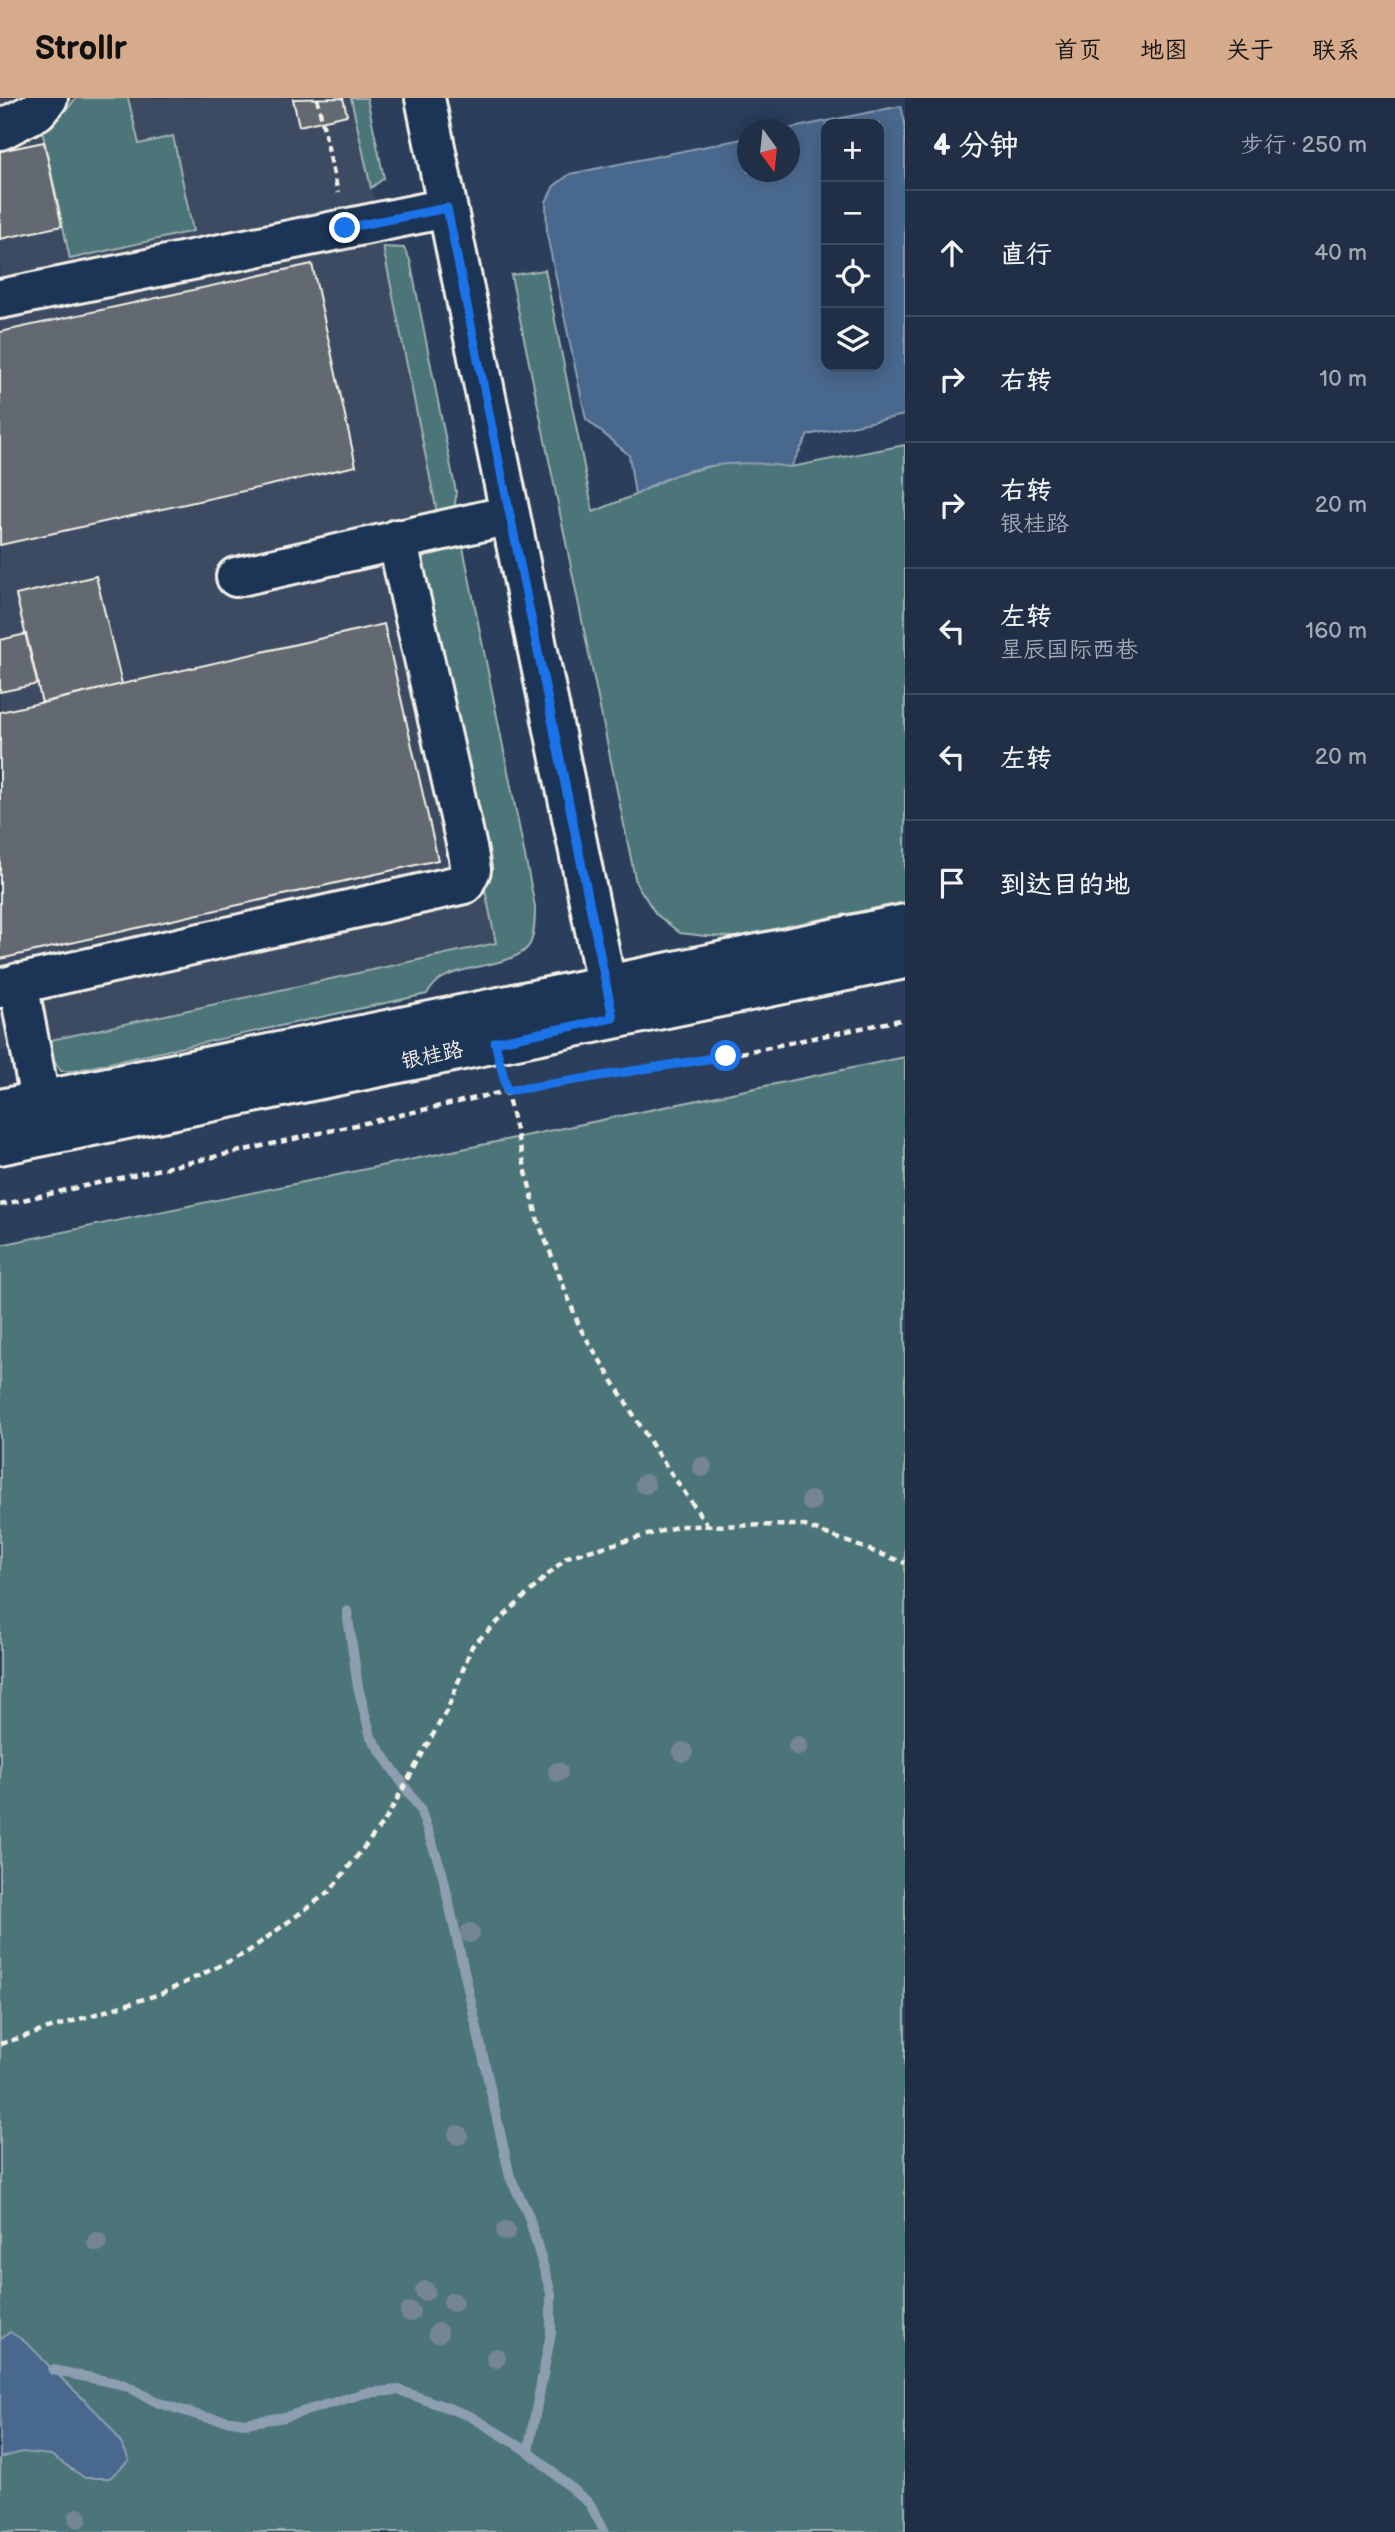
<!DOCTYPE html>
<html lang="zh">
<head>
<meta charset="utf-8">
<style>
  body { margin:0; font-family:"Balsamiq Sans","LXGW WenKai TC",sans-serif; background:#28374c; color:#f1f3f6 }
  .controls { position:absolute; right:21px; top:21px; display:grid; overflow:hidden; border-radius:14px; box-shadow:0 4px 18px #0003 }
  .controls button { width:63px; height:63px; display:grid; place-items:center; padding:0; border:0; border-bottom:2px solid #3d4a5e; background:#202f45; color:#f1f3f6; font:35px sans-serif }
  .compass { position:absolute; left:737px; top:21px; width:63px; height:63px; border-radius:50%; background:#202f45; box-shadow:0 4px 18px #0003; rotate:165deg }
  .stop { position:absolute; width:21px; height:21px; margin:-16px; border:5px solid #1a73e8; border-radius:50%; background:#fff }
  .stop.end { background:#1a73e8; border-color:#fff; box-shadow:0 2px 7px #0008 }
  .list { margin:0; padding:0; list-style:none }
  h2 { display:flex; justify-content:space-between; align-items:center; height:91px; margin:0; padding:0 28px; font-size:30px }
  h2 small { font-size:23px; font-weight:400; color:#a2a9b3 }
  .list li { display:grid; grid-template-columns:46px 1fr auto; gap:21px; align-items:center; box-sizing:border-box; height:126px; padding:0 28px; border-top:2px solid #3d4a5e }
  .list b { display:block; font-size:26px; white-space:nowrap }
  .list p { margin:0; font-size:23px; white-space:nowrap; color:#a2a9b3 }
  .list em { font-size:23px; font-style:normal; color:#a2a9b3 }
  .icon { flex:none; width:38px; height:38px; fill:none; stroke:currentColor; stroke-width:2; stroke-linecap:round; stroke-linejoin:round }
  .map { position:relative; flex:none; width:905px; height:2434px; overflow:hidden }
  header { display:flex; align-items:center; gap:42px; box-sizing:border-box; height:98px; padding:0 35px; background:#d6ab8b; color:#111 }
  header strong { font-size:33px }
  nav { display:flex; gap:38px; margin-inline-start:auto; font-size:24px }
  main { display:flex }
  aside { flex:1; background:#202f45 }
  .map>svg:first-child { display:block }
  .built { fill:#3c4c62 }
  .green { fill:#4c7479; stroke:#a0b2b0; stroke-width:2 }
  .water { fill:#48678d; stroke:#8d9eb1; stroke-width:2; fill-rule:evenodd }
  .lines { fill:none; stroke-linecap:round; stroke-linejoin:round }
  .stream { stroke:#8d9eb1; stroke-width:10 }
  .building { fill:#64696f; stroke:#f4f1e8; stroke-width:2 }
  .minor-casing { stroke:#f4f1e8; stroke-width:44 }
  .path { stroke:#f4f1e8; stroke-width:4.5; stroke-dasharray:7 5; stroke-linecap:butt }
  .minor { stroke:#1d3557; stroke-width:38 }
  .tree { fill:#758591 }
  .route { stroke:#1a73e8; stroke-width:9 }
  .labels { text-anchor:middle; stroke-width:5; stroke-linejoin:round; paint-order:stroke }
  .street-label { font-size:21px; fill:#f4f1e8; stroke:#1d3557 }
</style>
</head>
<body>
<header>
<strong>Strollr</strong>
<nav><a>首页</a><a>地图</a><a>关于</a><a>联系</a></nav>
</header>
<main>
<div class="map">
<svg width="905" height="2434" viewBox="0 0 905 2434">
  <rect width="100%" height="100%" fill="#2b3f5c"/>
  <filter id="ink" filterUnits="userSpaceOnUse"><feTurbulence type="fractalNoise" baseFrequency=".0143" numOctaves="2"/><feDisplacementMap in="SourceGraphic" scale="14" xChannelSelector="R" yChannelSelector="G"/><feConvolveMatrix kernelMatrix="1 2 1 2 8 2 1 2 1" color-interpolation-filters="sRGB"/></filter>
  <g filter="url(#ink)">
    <path class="built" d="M0,0H353L523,839L0,953Z"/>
    <path class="green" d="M76,0H128L139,46L173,38L193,133L70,161L42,32L69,9Z
      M351,0H367L384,80L371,90Z
      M383,149L404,150L410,162L456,394C456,410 453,416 439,424Z
      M545,172L593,414L635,397L674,377L724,365L760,364L791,369L905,347V804L735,839L705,838L680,835L656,816L636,785L511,177Z
      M444,448L463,449L535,808C535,820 535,835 530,846C518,869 459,866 438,883C434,886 430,892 427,896L73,973H61L54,962L51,942L496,845L421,480L420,463L429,454Z
      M905,959V2434H0V1147Z"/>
    <path class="water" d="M901,8L905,25V317L808,337L791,369C752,363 713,363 675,377C662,381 648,390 635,397L629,357L586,321L547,137L546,104L554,88L570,76L747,40L748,74H790V32L787,31ZM826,26H879V268H826Z
      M10,2234C33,2247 37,2256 55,2274C82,2301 115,2325 129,2362L110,2380H85L51,2357L22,2354L0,2360V2242Z"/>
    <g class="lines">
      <path class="stream" d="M347,1513L358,1589L371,1639L420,1711L442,1774L510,2079L528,2116L551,2195V2235L528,2353
        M53,2272L125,2287L159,2305L204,2319L245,2325L285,2319L365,2295L399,2292L470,2318L528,2353L590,2406L605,2434"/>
    </g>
    <path class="building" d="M343,0L347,17L299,28L293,1Z
      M44,44L62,128L0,141V53Z
      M312,166L356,368L0,447V234Z
      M96,478L122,586L42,605L16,497Z
      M384,526L438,762L0,861V614Z
      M384,526L438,762L0,861V614Z
      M26,536L38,586L0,594V542Z"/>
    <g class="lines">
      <g class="minor-casing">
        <path id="minor" d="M425,0L613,920
          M0,32L37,13L48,0
          M0,201L447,110
          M236,479L510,417
          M18,885L45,1028
          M0,890L464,786L471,772L468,754L397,441
          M0,1011L905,826
          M0,1047L905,861"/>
      </g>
      <path class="path" d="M317,0L338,95
        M503,979L538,1123L580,1230L657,1355L708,1428
        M0,1107L507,993L726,958L905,921
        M0,1946L163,1895L246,1855L330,1793L386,1721L449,1608L472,1548L567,1459L680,1428L802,1427L905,1465"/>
      <use href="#minor" class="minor"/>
    </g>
    <g class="tree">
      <circle cx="702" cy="1369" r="10"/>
      <circle cx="645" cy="1386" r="10"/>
      <circle cx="811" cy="1403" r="10"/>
      <circle cx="798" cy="1648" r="10"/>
      <circle cx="683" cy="1654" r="10"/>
      <circle cx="558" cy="1674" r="10"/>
      <circle cx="470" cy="1835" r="10"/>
      <circle cx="458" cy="2037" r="10"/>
      <circle cx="506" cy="2133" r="10"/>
      <circle cx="97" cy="2144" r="10"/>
      <circle cx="425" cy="2193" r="10"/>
      <circle cx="453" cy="2204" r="10"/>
      <circle cx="410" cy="2214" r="10"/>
      <circle cx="438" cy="2235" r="10"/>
      <circle cx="496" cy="2260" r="10"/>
      <circle cx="78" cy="2420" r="10"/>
    </g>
  </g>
  <g class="lines" filter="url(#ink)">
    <path class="route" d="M345,130L447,110L613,920L495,944L507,993L726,958"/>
  </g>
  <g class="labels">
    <g class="street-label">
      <text transform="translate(432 957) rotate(-12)" y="7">银桂路</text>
    </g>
  </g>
</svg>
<div class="controls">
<button>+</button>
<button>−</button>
<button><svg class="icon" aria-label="locate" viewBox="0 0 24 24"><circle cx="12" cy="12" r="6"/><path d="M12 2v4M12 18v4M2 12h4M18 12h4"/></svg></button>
<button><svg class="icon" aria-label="layers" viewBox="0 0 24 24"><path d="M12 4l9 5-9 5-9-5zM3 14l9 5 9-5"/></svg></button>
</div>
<svg class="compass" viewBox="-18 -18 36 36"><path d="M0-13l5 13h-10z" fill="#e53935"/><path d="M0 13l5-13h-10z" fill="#a2a9b3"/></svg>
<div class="stop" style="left:726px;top:958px"></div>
<div class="stop end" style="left:345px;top:130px"></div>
</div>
<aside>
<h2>4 分钟<small>步行 · 250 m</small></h2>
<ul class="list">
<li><svg class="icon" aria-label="ahead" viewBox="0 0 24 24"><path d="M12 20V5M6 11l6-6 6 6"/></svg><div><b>直行</b></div><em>40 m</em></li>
<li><svg class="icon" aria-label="right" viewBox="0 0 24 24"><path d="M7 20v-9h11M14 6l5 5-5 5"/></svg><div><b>右转</b></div><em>10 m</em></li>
<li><svg class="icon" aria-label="right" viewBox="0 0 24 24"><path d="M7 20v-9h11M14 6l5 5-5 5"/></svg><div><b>右转</b><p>银桂路</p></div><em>20 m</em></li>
<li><svg class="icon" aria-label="left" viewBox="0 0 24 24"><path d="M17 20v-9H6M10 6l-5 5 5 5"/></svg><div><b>左转</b><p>星辰国际西巷</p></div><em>160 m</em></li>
<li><svg class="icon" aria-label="left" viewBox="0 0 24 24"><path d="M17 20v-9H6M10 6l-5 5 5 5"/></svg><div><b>左转</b></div><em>20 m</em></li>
<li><svg class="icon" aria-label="arrive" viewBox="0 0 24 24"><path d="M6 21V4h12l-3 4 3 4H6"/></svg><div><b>到达目的地</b></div></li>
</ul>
</aside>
</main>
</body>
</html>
